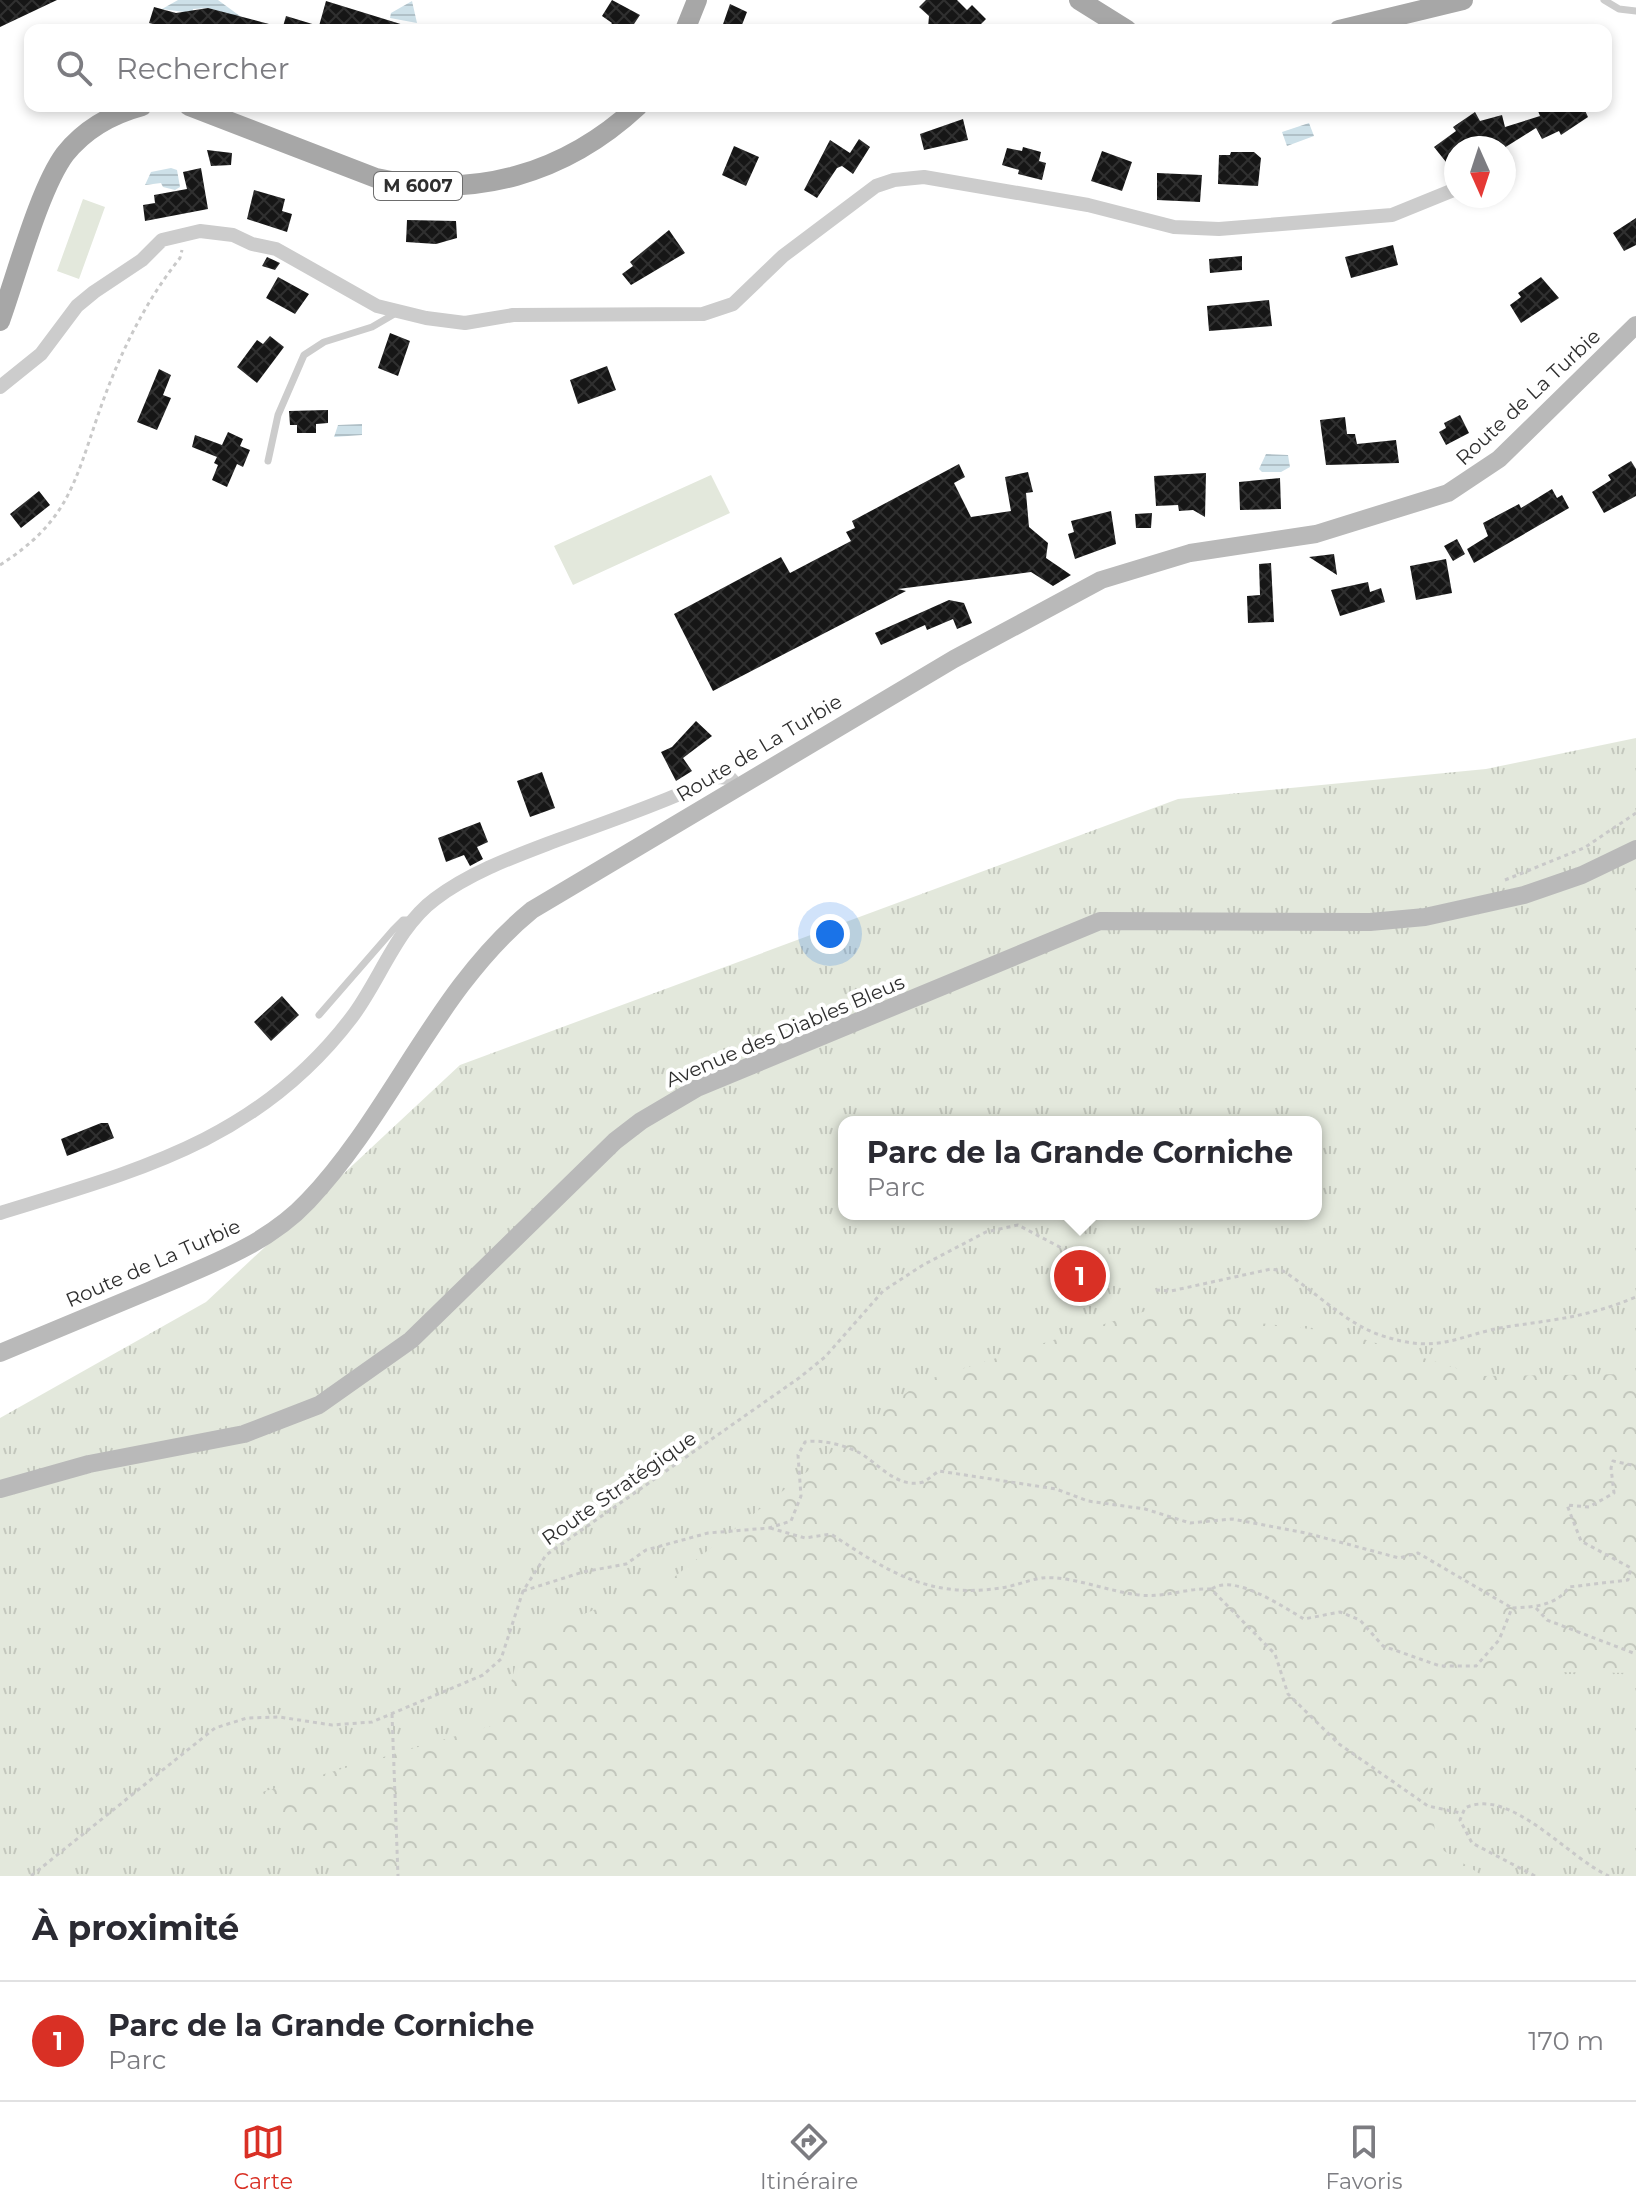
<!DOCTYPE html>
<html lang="fr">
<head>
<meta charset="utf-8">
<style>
  body { margin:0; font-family:Montserrat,sans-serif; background:#f2f2f3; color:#2b2b33 }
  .compass { position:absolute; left:1444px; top:136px; width:72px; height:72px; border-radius:50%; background:#fff; box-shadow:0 4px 12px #0003; rotate:177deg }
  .you { position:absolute; left:830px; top:934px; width:28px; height:28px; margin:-20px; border:6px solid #fff; border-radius:50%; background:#1a73e8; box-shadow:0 0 0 12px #1a73e833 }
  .badge { display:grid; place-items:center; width:52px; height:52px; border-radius:50%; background:#d93025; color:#fff; font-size:26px; font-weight:700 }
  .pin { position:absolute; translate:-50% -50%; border:4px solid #fff; box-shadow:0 2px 8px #0006 }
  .popup { position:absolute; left:838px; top:1116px; width:484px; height:104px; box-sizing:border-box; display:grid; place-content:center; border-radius:16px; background:#fff; filter:drop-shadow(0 2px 6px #0005); font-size:26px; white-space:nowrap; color:#7c7c81 }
  .popup b { font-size:30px; color:#2b2b33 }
  .popup::after { content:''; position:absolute; left:50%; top:100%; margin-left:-16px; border:16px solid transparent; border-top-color:#fff }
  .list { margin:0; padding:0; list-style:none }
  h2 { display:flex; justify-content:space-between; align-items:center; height:104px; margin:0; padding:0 32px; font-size:34px }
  h2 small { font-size:26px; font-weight:400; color:#7c7c81 }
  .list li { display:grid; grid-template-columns:52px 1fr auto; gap:24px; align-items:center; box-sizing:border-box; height:120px; padding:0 32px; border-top:2px solid #e1e1e2 }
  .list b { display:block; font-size:30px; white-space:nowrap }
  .list p { margin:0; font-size:26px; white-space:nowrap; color:#7c7c81 }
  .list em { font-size:26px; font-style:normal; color:#7c7c81 }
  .icon { flex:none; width:44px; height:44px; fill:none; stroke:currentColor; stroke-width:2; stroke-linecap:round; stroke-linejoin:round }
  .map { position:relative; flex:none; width:1636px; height:1876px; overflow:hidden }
  .search { position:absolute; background:#fff; box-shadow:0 4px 12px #0003; left:24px; right:24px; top:24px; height:88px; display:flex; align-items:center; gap:20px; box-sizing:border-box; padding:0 28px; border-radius:16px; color:#7c7c81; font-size:30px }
  .sheet { height:224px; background:#fff }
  nav { display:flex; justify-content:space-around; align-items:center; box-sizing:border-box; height:112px; border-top:2px solid #e1e1e2; background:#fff; font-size:22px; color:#7c7c81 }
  nav a { display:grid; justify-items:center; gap:4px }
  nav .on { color:#d93025 }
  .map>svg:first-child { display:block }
  .grass { fill:url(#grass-tufts); fill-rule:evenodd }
  .forest { fill:url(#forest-crowns) }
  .garden { fill:#e3e8dc }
  .water { fill:url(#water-rules) }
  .building { fill:url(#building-cross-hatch) }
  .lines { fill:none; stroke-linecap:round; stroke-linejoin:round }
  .path { stroke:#c9c9c9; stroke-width:3; stroke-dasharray:4 4; stroke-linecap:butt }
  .service { stroke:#ccc; stroke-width:7 }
  .minor { stroke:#ccc; stroke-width:14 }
  .secondary { stroke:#b9b9b9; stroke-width:18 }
  .primary { stroke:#a7a7a7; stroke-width:20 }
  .labels { text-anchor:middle; stroke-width:8; stroke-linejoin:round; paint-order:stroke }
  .shield { fill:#fff; stroke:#6d6d6d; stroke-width:2 }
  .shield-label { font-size:18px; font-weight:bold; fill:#2f2f2f }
  .street-label { font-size:20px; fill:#2f2f2f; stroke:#fff }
</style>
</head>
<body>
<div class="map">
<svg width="1636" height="1876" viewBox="0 0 1636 1876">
  <defs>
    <pattern id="grass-tufts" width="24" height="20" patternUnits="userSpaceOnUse" patternTransform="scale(2)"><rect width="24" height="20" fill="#e3e8dc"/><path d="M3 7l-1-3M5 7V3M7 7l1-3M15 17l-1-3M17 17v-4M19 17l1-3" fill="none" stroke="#c3c7bd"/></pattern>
    <pattern id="forest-crowns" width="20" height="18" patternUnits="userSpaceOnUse" patternTransform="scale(2)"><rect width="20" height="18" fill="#e3e8dc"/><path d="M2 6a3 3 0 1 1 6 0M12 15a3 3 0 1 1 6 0" fill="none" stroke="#c3c7bd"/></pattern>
    <pattern id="water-rules" width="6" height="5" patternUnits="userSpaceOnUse" patternTransform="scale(2)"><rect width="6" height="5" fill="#cde0e8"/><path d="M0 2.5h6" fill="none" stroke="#b0c0c7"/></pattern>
    <pattern id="building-cross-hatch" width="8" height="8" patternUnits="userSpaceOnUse" patternTransform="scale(2)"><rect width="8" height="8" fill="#161616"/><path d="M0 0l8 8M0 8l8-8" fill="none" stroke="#303030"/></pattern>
  </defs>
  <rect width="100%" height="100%" fill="#fff"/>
  <path class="grass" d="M1636,738V1876H0V1418L206,1302L460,1065L1178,799L1486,769ZM844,1122H1316V1214H844Z"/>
  <path class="forest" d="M1149,1310L1344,1333L1481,1376L1636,1374V1673L1554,1672L1425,1772L1438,1847L1483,1876H348L262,1792L501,1723L522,1639L673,1578L920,1382Z"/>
  <path class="garden" d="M83,199L105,207L79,279L57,271Z
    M711,475L730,513L573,585L554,546Z"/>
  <path class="water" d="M178,0H218L244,19L208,8L193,9L192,13L162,9Z
    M412,1L417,23L390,18L391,13Z
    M1309,123L1314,136L1287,146L1282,132Z
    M171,168L177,170L180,187L175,190L163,187L161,183L145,185L151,172Z
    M362,424V435L334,437L338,425Z
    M1266,454L1288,455L1290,467L1281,472H1262L1259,469Z"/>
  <path class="building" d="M0,0H57L0,27Z
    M612,0L640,15L630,30H607L612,23L602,16Z
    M926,0H957L967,10L972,5L986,19L975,30L928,28L929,16L919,7Z
    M326,1L407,26V30H282L286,16L319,26Z
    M730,4L747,12L740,30H721Z
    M154,7L176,13L208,8L269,24L268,30H176L149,23Z
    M1536,106H1583L1588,117L1561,135L1559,131L1542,139L1536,128L1504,148H1488L1486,140L1456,148L1446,162L1434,147L1456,131L1453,127L1475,112L1480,121L1502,115L1505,127L1540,116Z
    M963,119L968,140L924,150L920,134Z
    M859,139L870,147L853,174L842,166L837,168L817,198L804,190L830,140L850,153Z
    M734,146L759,157L746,186L722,175Z
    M1023,147L1041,152L1039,161L1046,163L1042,180L1018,174L1019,170L1002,165L1007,148L1022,151Z
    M207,150L232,153L231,165L211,166Z
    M1102,151L1132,162L1122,191L1091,181Z
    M1231,152H1254L1261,158L1258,186L1218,184L1219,155H1230Z
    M201,168L208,209L145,221L143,205L155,203L154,195L187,189L183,172Z
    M1157,173L1202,175L1200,202L1157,200Z
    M254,190L285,199L282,211L292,214L287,232L247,219Z
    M1636,218V245L1624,251L1613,233Z
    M407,220L456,221L457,238L436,244L406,242Z
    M669,230L685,253L631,285L622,274L633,266L630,262Z
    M1393,245L1398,265L1351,278L1345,257Z
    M1242,256V270L1210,273L1209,259Z
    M267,257L280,263L275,270L262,266Z
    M278,277L309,294L295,314L266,298Z
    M1541,277L1559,298L1521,323L1510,305L1521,297L1518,293Z
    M1269,300L1272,326L1209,331L1207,306Z
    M390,333L410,341L398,376L378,368Z
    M270,336L284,347L257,383L237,367L257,340L263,344Z
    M607,366L616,390L578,404L570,380Z
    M159,369L171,375L163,395L171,398L157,430L137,422Z
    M328,410V423L316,424V433H297V425H290L289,411Z
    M1460,415L1469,433L1446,445L1439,432L1446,428L1444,423Z
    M1345,417L1347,434H1355L1357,444L1396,440L1399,463L1326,465L1320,420Z
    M228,432L243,439L240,446L250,450L243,467L237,464L227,487L212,480L218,465L214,463L217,457L192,447L195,435L222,445Z
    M1631,461L1636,469V496L1604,513L1592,492L1611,480L1608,475Z
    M959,464L965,477L954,483L971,517L1011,511L1005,477L1028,472L1033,492L1026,493L1029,527L1048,543L1046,558L1071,575L1053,586L1031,572L898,589L906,591L713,691L674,614L781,557L790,573L851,541L846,532L855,528L852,521Z
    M1206,473L1205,517L1193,510L1179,511L1178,505L1156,506L1154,476Z
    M1280,478L1281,509L1240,510L1239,482Z
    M1552,489L1557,498L1562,495L1569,508L1474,563L1467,549L1488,536L1483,523L1519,504L1521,508Z
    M39,491L50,505L21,528L10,514Z
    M1111,511L1116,544L1075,559L1068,534L1074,532L1071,521Z
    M1152,513L1151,528H1136L1135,514Z
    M1457,539L1465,554L1453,561L1444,546Z
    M1334,554L1337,575L1309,557Z
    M1446,559L1452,593L1416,600L1410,566Z
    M1271,563L1274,622L1248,623L1247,596L1260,595L1259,564Z
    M1368,582L1370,592L1381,588L1385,602L1340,616L1331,590Z
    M949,600L964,603L972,623L957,629L953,619L927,630L925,625L881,645L875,633Z
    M696,721L712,736L683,758L692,771L676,781L661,752L672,747Z
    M542,772L555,808L530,817L517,781Z
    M480,822L488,842L477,847L483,859L470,866L464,855L446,862L438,838Z
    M282,996L299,1015L271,1041L254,1022Z
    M101,1123H108L114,1138L67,1156L61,1139Z"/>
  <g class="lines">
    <path class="path" d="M0,565C67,522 74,485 98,415C117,360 143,304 180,258L182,250
      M1505,880L1584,848L1636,813
      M1156,1290L1171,1291L1271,1269L1283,1271C1315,1291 1345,1323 1380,1335C1442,1356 1456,1334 1512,1326C1560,1319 1590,1316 1636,1297
      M770,1528L805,1538L831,1534C887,1571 929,1599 1001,1588C1015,1586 1028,1580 1042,1578C1069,1575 1110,1592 1139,1595C1165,1598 1185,1588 1211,1589L1275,1654L1288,1694L1339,1744L1428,1806L1461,1813
      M1212,1589C1234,1573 1283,1607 1304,1619L1340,1612L1360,1620L1383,1646L1440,1666H1476L1499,1640L1512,1608C1534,1607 1556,1606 1569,1587L1628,1580L1631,1568L1581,1541L1567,1505L1589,1507L1614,1493L1611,1468L1613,1461L1636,1466
      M523,1591L583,1572L626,1564L646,1550L708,1533L769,1528L791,1521L801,1496L798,1455L805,1442C822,1439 844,1445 860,1453C879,1464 897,1489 923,1482C928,1480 934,1474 939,1471L1056,1489L1088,1501L1145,1509L1190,1523L1232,1519L1306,1533L1399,1558L1418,1553L1512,1608
      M1536,1608L1547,1620L1636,1654
      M392,1714L398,1876
      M31,1876L215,1728L247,1718L279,1717L332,1725L372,1722L483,1675L501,1659L523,1591L546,1555L799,1378L825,1357L883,1291L923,1265L986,1232L1018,1225L1086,1261
      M1535,1876L1472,1843L1460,1820L1465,1808C1510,1786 1568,1858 1609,1876"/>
    <path class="service" d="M1604,0L1619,9L1636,11
      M268,461L278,415L304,355L324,342L372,327L396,313
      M319,1015L393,930L403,920H411"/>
    <path class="minor" d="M0,387L41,354L77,306L94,292L142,260L162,240L200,231L233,235L252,244L276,249L377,306L426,318L465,323L513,315L703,314L733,304L783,256L876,186L894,180L924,177L1088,205L1174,227L1219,229L1392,215L1456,189
      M0,1213C139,1170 259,1140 352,1017C380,980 397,927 435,899C471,872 513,857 555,841C610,821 665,802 718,777L730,778L738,787"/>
    <path class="secondary" d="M0,1353C50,1332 100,1311 151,1290C206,1266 266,1246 308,1201C392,1113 436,988 532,910L954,659L1101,580L1190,553L1316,534L1448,493L1499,459L1636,325
      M0,1489L89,1464L244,1434L319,1405L411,1340L615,1141L641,1121L697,1088L1100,921L1370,922L1425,917L1524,895L1582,875L1636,849"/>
    <path class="primary" d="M1079,0L1127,30
      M685,30L697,0
      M1339,30L1463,0
      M189,106L376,178C474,200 565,174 638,106
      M0,321C16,277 39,189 65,154C85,129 112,114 142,106"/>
  </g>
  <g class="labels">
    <rect class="shield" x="374" y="172" width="88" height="28" rx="6"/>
    <g class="shield-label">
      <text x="418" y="192">M 6007</text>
    </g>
    <g class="street-label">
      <text transform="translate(1528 397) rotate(-43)" y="7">Route de La Turbie</text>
      <text transform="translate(759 748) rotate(-31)" y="7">Route de La Turbie</text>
      <text transform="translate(785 1031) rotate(-23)" y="7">Avenue des Diables Bleus</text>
      <text transform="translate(153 1263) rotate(-24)" y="7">Route de La Turbie</text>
      <text transform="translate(619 1488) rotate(-35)" y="7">Route Stratégique</text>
    </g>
  </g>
</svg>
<svg class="compass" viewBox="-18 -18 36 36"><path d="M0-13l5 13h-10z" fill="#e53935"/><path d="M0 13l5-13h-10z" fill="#7c7c81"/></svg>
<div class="you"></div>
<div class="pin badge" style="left:1080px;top:1276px">1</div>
<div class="popup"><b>Parc de la Grande Corniche</b>Parc</div>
<div class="search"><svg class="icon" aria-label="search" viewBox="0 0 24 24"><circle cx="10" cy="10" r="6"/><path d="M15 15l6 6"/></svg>Rechercher</div>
</div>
<section class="sheet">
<h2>À proximité<small></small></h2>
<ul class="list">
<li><span class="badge">1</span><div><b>Parc de la Grande Corniche</b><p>Parc</p></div><em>170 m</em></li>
</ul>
</section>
<nav>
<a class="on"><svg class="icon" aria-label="map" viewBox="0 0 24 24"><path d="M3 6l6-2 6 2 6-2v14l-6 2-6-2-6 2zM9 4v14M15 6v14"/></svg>Carte</a>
<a><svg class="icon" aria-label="directions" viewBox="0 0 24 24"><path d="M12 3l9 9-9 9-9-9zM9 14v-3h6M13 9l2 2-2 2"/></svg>Itinéraire</a>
<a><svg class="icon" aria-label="saved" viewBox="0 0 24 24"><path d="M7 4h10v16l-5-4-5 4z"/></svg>Favoris</a>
</nav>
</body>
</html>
